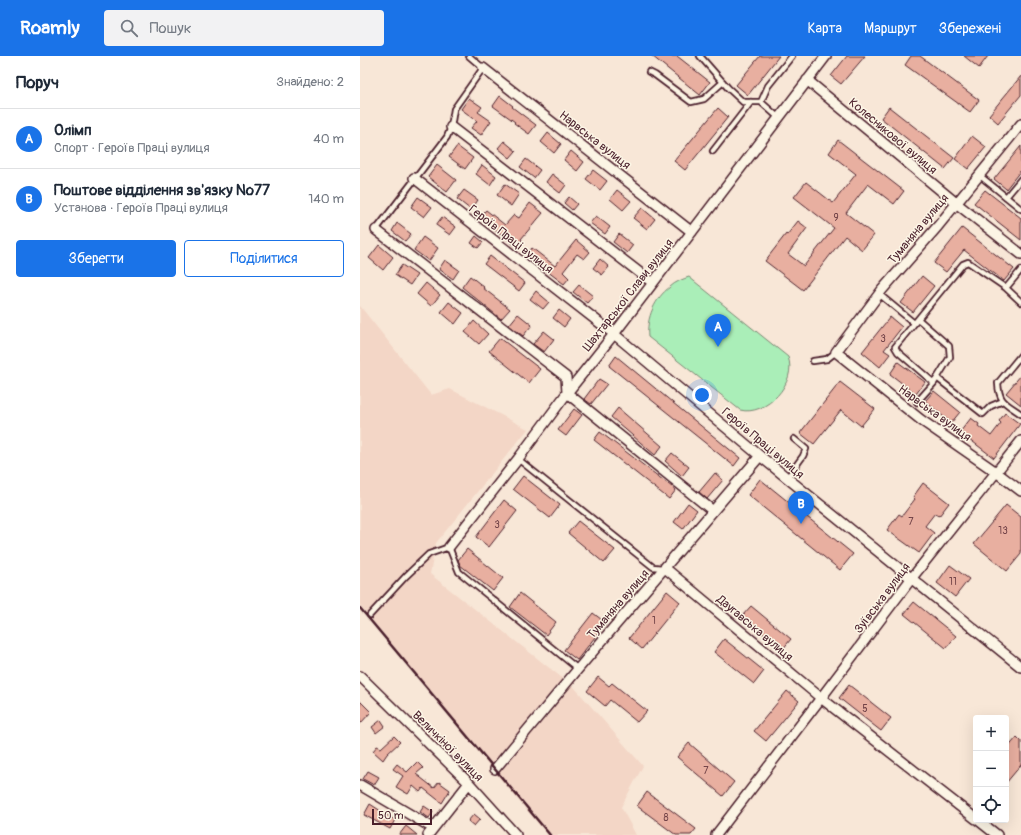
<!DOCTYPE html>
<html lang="uk">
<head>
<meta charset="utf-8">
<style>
  body { margin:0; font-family:Pangolin,sans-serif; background:#f2f2f3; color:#1f2937 }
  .controls { position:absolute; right:12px; bottom:12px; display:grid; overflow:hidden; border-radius:4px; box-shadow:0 4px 16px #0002 }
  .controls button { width:36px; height:36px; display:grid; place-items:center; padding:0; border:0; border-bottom:1px solid #e0e1e3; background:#fff; color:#1f2937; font:20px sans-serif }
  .scale { position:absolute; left:12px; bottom:10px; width:60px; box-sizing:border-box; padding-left:4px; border:2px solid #4a1f2b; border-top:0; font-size:11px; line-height:14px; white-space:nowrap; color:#4a1f2b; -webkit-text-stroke:3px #fcf5e5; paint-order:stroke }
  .you { position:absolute; left:342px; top:339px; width:14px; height:14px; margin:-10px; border:3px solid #fff; border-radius:50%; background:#1a73e8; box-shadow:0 0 0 6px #1a73e833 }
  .badge { display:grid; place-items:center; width:26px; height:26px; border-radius:50%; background:#1a73e8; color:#fff; font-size:13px; font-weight:700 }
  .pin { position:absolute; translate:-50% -33px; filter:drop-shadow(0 1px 2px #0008) }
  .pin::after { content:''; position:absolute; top:21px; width:14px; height:12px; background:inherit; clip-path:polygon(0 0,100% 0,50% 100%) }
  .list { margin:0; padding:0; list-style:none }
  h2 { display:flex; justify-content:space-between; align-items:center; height:52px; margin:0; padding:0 16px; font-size:17px }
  h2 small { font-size:13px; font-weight:400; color:#747a83 }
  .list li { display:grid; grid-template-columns:26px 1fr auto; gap:12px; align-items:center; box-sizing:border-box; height:60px; padding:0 16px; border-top:1px solid #e0e1e3 }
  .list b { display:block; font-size:15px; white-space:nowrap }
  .list p { margin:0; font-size:13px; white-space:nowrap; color:#747a83 }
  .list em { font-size:13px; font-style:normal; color:#747a83 }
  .actions { display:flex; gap:8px; padding:12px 16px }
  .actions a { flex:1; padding:9px 0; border:1px solid #1a73e8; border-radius:4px; text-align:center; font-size:14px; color:#1a73e8 }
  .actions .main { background:#1a73e8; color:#fff }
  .icon { flex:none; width:22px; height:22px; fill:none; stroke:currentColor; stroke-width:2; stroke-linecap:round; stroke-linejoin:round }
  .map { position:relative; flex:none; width:661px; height:779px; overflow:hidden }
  header { display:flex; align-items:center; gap:24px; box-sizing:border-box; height:56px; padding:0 20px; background:#1a73e8; color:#fff }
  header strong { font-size:19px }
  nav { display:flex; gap:22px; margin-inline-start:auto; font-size:14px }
  .search { width:280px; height:36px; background:#f2f2f3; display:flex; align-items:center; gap:10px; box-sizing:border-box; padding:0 14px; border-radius:4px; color:#747a83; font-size:15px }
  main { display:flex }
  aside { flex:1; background:#fff }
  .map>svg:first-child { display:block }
  .built { fill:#f3d6c6 }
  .green { fill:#aaeeb8; stroke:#7a8672 }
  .building { fill:#e8afa0; stroke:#4a1f2b }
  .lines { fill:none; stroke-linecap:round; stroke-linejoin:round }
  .service-casing { stroke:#4a1f2b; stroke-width:8 }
  .minor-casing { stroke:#4a1f2b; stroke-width:12 }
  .service { stroke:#fcf5e5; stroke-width:4.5 }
  .minor { stroke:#fcf5e5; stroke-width:9 }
  .rail { stroke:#4a1f2b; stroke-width:2.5 }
  .labels { text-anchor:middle; stroke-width:3; stroke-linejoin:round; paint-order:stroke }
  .number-label { font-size:10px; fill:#724348 }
  .street-label { font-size:12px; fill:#4a1f2b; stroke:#fcf5e5 }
</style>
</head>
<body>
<header>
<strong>Roamly</strong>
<div class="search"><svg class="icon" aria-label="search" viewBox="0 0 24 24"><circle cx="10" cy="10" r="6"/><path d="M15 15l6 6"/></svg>Пошук</div>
<nav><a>Карта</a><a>Маршрут</a><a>Збережені</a></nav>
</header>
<main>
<aside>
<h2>Поруч<small>Знайдено: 2</small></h2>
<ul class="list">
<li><span class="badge">A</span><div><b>Олімп</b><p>Спорт · Героїв Праці вулиця</p></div><em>40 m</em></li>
<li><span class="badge">B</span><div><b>Поштове відділення зв'язку №77</b><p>Установа · Героїв Праці вулиця</p></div><em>140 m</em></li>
</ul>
<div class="actions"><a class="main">Зберегти</a><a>Поділитися</a></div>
</aside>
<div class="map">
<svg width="661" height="779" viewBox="0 0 661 779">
  <rect width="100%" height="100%" fill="#f8e7d7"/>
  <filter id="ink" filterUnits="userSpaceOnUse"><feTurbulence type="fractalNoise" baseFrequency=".025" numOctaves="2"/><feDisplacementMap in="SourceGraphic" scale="8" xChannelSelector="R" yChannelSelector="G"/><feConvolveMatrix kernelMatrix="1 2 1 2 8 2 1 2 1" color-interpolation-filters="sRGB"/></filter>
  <g filter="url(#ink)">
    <path class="built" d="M0,250L71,339L90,333L168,373L76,487L70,518L215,632L283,710L261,751L276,779H188L138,720L0,549Z"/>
    <path class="green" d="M329,221L428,301C438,326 406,361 380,354L288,281C286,262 295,242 310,231C315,226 323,223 329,221Z"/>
    <path class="building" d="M292,0H317L350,26L340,39Z
      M400,0H419L388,39L376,29Z
      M487,0H505L481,28L471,20Z
      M551,0H560L619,44L610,56L545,9Z
      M604,0H628L619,12Z
      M661,20V39L638,67L629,59Z
      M140,40L153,50L152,51L176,69L169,78L154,67L155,66L133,50Z
      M109,42L122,51L118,56L131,65L121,79L111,72L117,65L101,53Z
      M529,51L594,102L585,113L521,62Z
      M358,52L368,61L325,114L314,105Z
      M188,77L201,88L194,97L181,86Z
      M612,80L626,91L608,113L595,103Z
      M478,84L544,135L534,148L508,128L486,157L514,179L502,194L485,180L443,234L405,205L426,178L427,179L438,165L447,172L428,198L444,210L474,172L434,141L446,126L473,147L496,118L469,97Z
      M144,85L156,95L150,102L138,92Z
      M97,90L113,102L105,113L89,101Z
      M661,90V114L646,133L634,123Z
      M211,95L224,106L217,115L204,104Z
      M166,103L180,114L174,122L160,111Z
      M77,109L96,124L87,136L68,121Z
      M122,109L136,120L130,129L116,118Z
      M233,114L247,125L240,134L226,123Z
      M192,118L206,129L200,137L186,126Z
      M145,128L159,138L151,150L137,139Z
      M104,134L118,144L111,154L97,143Z
      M257,134L271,145L263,154L250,143Z
      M625,134L661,162V184L614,147Z
      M58,141L72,151L64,161L51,151Z
      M209,141L217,148L212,154L204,147Z
      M170,147L183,157L161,183L162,184L157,191L120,161L126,154L145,169L154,159L159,162Z
      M282,152L295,163L287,173L273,162Z
      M236,160L250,171L245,178L230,167Z
      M82,161L96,171L90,179L76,169Z
      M37,167L51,178L45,185L32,175Z
      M602,172L654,213L644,225L604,194L586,216L574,207Z
      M259,178L273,189L267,197L253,186Z
      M116,180L123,186L118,192L111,187Z
      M63,181L78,192L69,205L54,194Z
      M216,184L230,196L224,203L217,198L203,216L209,222L204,228L166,199L172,192L195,210Z
      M19,189L33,201L23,214L9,202Z
      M130,200L165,227L159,235L124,208Z
      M240,203L249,211L242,219L233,212Z
      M85,204L99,214L93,223L79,213Z
      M42,209L57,219L50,229L35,219Z
      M110,220L124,231L123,232L150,253L141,263L102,231Z
      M562,220L574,230L553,256L541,247Z
      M66,227L80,239L71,250L57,238Z
      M219,229L233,240L227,247L213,236Z
      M176,235L189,246L183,253L170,243Z
      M89,246L103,257L95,268L81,256Z
      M199,254L210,263L204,271L193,262Z
      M158,258L172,269L163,280L149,269Z
      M530,261L542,271L524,294L530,298L520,311L502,296Z
      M114,265L128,278L119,288L105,276Z
      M184,275L194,283L184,296L173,288Z
      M140,282L180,313L169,327L129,295Z
      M256,300L380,402L374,410L249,310Z
      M538,306L565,326L556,338L530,318Z
      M661,319V349L646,337Z
      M239,323L247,328L231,348L224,343Z
      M480,326L515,353L501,370L481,354L454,388L440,377Z
      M574,335L600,356L591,367L565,345Z
      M258,352L302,390L295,399L251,361Z
      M214,353L222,359L206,380L198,374Z
      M645,357L660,368L634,402L600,376L611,362L619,368L618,370L631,380L641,367L639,365Z
      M240,376L316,434L309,443L234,384Z
      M312,397L329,411L322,420L305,405Z
      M355,417L363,424L347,443L339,436Z
      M163,420L200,449L190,462L153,433Z
      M400,423L493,498L480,514L388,439Z
      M563,427L589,447L579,460L575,457L565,470L574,477L559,497L527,474L539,458L542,460L555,443L553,441Z
      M144,444L157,455L129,491L116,481Z
      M328,447L337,454L323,473L314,466Z
      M646,449L661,461V498L647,515L614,488Z
      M218,465L255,494L244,507L208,477Z
      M107,493L143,522L133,535L100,509L98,504Z
      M590,509L609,523L595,541L577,527Z
      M307,535L320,546L282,593L269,582Z
      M160,537L196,566L186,579L150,551Z
      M554,546L596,580L586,592L544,558Z
      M391,550L431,583L422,594L382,560Z
      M233,557L246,567L217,604L204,594Z
      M364,583L404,615L394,628L354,596Z
      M238,621L249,630L252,627L287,655L277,666L250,644L245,650L227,635Z
      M489,629L531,662L521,675L479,642Z
      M427,635L439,645L406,685L394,675Z
      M0,645L11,656L0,668Z
      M21,664L25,670L16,677L12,671Z
      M34,680L40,686L27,698L23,704L13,695L17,690L21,692Z
      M657,681L661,685V709L646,727V694Z
      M329,687L374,726L363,740L317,701Z
      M57,706L63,712L56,718L74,732L79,726L90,734L82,747L63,732L60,736L53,730L48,738L36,731L43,720L33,713L37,708L47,716Z
      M8,715L19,721L14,729L3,723Z
      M287,736L336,773L331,779H316L277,750Z
      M10,748L35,764L30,773L4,759Z
      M64,750L73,756L69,762L60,756Z
      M114,758L120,763L114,770L108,765Z
      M46,770L57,779H39Z"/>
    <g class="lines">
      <g class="service-casing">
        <path id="service" d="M340,0L368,32L383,46H401
          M289,16L295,19L331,46L344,43L363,26
          M419,62L401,46L408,30L432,0
          M353,95L391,46
          M619,119L661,153
          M646,141L661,123
          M16,174L87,81L91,71L94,53L123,12L109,0
          M646,232L661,214
          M519,238L554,267
          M661,299L638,327C639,347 646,347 661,358
          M453,305L467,303L476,296
          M577,322L623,358L631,350L643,345
          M574,327L538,296L535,291L603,208L608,206L646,232L661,246
          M557,346L574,327L590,301L589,290L558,263
          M158,403L293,511L303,512
          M427,422L443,400L446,393L434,383
          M10,559L46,520L69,498L89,491L99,516L218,613"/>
      </g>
      <g class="minor-casing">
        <path id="minor" d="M123,12L332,176
          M447,24L596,147L661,198
          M661,68L578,170L522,234L476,296L561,364L636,416L661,435
          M91,71L293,227
          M54,122L254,278L400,400L661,611
          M16,174L206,321L207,337L353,455
          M89,491L158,403L207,337L254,278L466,0
          M305,512L461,642L616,763
          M0,620L109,727L156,779
          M135,713L218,613L400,400
          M0,729L73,772
          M618,764L637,779
          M68,779L109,727
          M356,779L461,642L551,523L661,385"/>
      </g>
      <use href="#service" class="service"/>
      <use href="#minor" class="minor"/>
      <path class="rail" d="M0,552L190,779"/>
    </g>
  </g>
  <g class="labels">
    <g class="number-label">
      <text x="476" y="165">9</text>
      <text x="523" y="286">3</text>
      <text x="551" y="469">7</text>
      <text x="137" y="472">3</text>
      <text x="643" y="478">13</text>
      <text x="593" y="529">11</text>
      <text x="294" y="568">1</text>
      <text x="505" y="656">5</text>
      <text x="346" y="718">7</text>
      <text x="306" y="765">8</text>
    </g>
    <g class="street-label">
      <text transform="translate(533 80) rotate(40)" y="4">Колесникової вулиця</text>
      <text transform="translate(235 84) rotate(38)" y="4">Нарвська вулиця</text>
      <text transform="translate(558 173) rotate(-50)" y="4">Туманяна вулиця</text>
      <text transform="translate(151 183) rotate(38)" y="4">Героїв Праці вулиця</text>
      <text transform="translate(268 239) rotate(-52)" y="4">Шахтарської Слави вулиця</text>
      <text transform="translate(575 357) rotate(36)" y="4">Нарвська вулиця</text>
      <text transform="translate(403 387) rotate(40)" y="4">Героїв Праці вулиця</text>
      <text transform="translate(522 542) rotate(-53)" y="4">Зуївська вулиця</text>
      <text transform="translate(258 548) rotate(-49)" y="4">Туманяна вулиця</text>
      <text transform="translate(395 572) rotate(40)" y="4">Даугавська вулиця</text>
      <text transform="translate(88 690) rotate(45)" y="4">Величкіної вулиця</text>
    </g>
  </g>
</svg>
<div class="controls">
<button>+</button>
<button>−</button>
<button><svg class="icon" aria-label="locate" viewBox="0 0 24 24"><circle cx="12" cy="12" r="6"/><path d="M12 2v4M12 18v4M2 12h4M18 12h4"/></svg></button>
</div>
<div class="scale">50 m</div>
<div class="you"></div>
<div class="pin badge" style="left:358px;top:291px">A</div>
<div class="pin badge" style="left:441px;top:468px">B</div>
</div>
</main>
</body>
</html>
